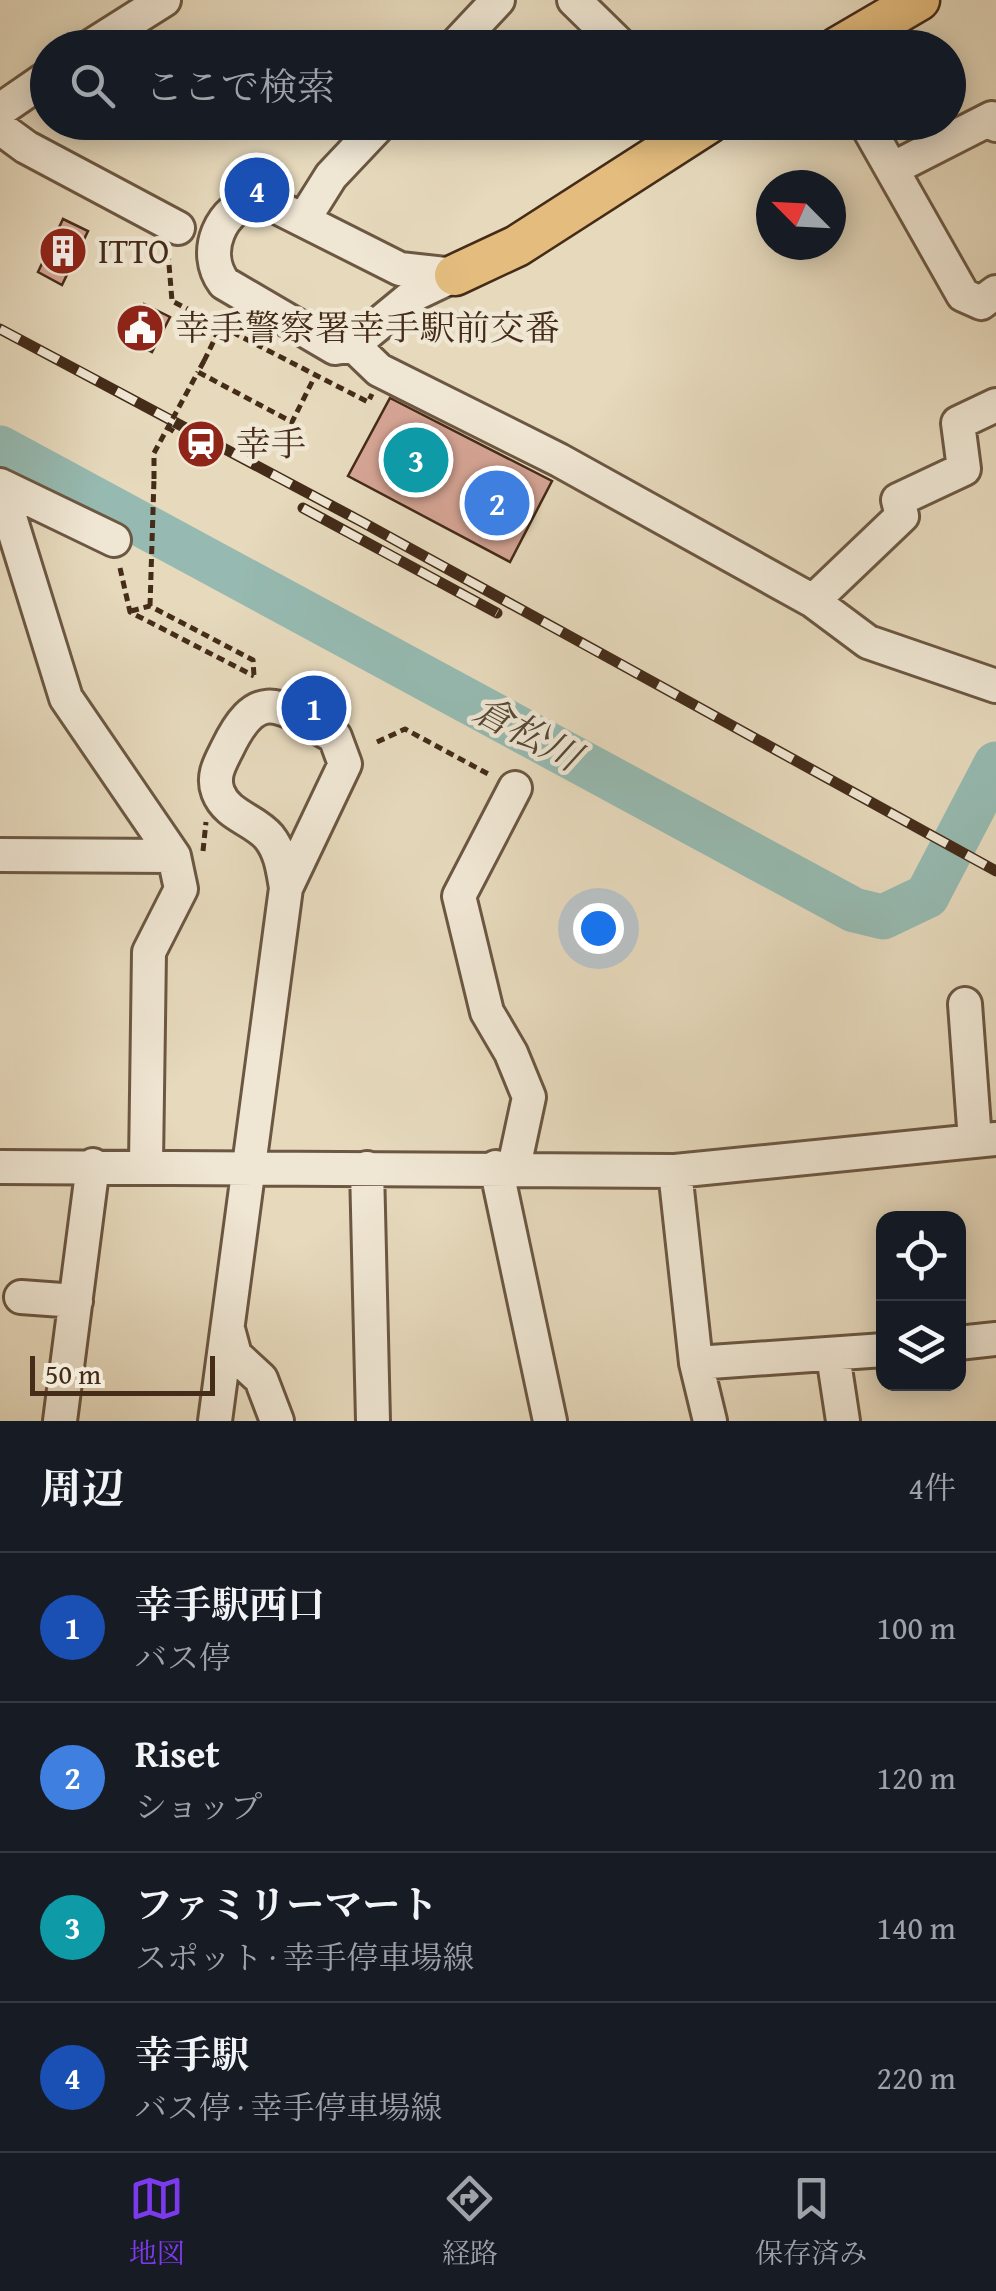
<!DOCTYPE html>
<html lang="ja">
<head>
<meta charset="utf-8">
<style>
  body { margin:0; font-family:"Gentium Book Plus","Noto Serif JP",serif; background:#20242c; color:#f1f3f6 }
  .controls { position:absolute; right:30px; bottom:30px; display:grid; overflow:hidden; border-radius:20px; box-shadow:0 5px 25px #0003 }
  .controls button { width:90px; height:90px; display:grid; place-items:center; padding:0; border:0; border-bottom:2px solid #363941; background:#171b24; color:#f1f3f6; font:50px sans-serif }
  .compass { position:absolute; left:756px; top:170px; width:90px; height:90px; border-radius:50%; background:#171b24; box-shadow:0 5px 25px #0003; rotate:294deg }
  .scale { position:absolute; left:30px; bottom:25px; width:185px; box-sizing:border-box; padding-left:10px; border:5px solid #442c19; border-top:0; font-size:28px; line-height:35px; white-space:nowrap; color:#442c19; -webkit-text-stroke:8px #efe6d3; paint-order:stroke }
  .you { position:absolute; left:598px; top:928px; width:35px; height:35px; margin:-25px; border:8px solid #fff; border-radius:50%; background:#1a73e8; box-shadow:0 0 0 15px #1a73e833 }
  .badge { display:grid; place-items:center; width:65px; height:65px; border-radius:50%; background:#7c3aed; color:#fff; font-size:32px; font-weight:700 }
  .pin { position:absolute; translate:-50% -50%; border:5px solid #fff; box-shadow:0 2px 10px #0006 }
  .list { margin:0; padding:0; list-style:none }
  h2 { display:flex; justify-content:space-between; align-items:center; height:130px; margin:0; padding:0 40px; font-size:42px }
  h2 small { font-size:32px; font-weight:400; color:#9ea1a6 }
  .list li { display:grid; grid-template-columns:65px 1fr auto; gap:30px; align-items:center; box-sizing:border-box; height:150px; padding:0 40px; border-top:2px solid #363941 }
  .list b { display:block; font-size:38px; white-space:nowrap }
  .list p { margin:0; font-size:32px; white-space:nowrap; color:#9ea1a6 }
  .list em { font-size:32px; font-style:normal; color:#9ea1a6 }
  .icon { flex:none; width:55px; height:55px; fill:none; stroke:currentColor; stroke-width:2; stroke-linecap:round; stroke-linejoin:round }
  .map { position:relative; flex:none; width:996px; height:1421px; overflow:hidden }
  .search { position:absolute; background:#171b24; box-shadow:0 5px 25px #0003; left:30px; right:30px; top:30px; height:110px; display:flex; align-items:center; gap:25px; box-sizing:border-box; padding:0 35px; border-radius:55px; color:#9ea1a6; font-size:38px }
  .sheet { height:730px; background:#171b24 }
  nav { display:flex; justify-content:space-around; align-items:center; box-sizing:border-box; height:140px; border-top:2px solid #363941; background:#171b24; font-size:28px; color:#9ea1a6 }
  nav a { display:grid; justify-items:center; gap:5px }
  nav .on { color:#7c3aed }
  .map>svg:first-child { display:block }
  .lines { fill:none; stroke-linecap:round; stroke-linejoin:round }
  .stream { stroke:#758174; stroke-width:8 }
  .river { stroke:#96bab1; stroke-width:45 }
  .building { fill:#d5a494; stroke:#442c19; stroke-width:2.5 }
  .minor-casing { stroke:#6c5742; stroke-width:38 }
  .major-casing { stroke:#442c19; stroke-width:45 }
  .path { stroke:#442c19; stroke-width:5; stroke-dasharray:8 5; stroke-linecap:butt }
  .minor { stroke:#efe6d3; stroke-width:32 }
  .major { stroke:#e3bc7e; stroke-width:40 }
  .rail-casing { stroke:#442c19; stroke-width:11 }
  .rail { stroke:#efe6d3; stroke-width:8; stroke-dasharray:22; stroke-linecap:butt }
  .path-bridge { stroke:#442c19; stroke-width:5; stroke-dasharray:8 5; stroke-linecap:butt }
  .labels { text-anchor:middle; stroke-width:9; stroke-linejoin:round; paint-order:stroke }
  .poi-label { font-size:35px; fill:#442c19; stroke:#efe6d3; text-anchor:start }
  .water-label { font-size:38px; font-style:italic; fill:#544837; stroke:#efe6d3 }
</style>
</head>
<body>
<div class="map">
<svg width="996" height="1421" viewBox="0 0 996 1421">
  <rect width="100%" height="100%" fill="#e6d9bc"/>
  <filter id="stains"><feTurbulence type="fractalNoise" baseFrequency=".002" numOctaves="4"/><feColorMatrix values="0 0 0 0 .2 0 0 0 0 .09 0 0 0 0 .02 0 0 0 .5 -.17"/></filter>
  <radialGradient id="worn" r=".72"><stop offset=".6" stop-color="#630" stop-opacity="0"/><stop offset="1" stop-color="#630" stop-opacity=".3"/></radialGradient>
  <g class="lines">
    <path class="stream" d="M0,473L22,460"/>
    <path class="river" d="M0,448L854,910L883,917L927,896L996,764"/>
  </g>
  <path class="building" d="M63,219L88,231L62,285L38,272Z
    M144,304L170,317L152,352L126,339Z
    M390,398L552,481L510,562L348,476Z"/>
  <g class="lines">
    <g class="minor-casing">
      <path id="minor" d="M574,0L623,48
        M88,48L164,0
        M453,48L498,0
        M0,110L48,77
        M865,122L963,295L981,303L996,292
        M0,128L26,147L178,228
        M892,169L992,118L996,125
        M259,198L400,269L455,275L415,294L353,345L335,348L224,283C201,252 220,207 259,198Z
        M304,219L331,176L382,122
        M353,345L379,370L559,460L813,601L868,642L996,686
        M0,485L66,698L174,856L181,889L149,952L146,1164
        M2,486L114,540
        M813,601L902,516L898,500L964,469L958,423L996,405
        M0,855L174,856
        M965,1004L975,1141
        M0,1167L675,1171L996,1139
        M496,1167L550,1421
        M514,1167L529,1097L511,1053L487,1012L459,896L515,788
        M367,1168L373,1421
        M675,1171L696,1363L710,1421
        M21,1297L76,1301
        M228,1329L235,1355L261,1379L277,1421
        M958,1343L996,1339
        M833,1355L843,1421
        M696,1363L884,1350
        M60,1421L93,1165
        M215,1421L286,888L345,764L335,737C282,707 259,682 227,749C220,763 212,776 218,792C227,816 254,819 269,837C281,852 283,870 286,888"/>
    </g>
    <g class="major-casing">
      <path id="major" d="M837,48L919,0
        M455,275L517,246L710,122"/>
    </g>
    <path class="path" d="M168,252L172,301L368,402L372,394
      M204,361L198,372L292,422L316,374
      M204,361L221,326
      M167,427L178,434
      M120,568L130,612L254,676
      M150,606L154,479
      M131,611L150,606L253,660L254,676
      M377,742L405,729L490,775
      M203,851L206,822"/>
    <use href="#minor" class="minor"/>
    <use href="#major" class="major"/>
    <g class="rail-casing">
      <path id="rail" d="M0,329L364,523L996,871
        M303,508L497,613"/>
    </g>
    <use href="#rail" class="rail"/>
    <path class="path-bridge" d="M154,479V453L198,372"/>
  </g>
  <defs>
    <g id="building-disc" transform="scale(2.5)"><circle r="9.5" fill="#8f2418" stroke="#efe6d3"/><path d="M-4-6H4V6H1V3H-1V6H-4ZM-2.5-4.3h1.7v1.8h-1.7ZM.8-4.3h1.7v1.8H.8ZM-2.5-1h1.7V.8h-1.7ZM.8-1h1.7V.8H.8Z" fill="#fff"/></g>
    <g id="civic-disc" transform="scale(2.5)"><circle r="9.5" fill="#8f2418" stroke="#efe6d3"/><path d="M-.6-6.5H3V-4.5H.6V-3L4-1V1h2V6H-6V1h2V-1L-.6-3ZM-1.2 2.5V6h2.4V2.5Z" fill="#fff"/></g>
    <g id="station-disc" transform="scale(2.5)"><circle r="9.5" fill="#8f2418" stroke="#efe6d3"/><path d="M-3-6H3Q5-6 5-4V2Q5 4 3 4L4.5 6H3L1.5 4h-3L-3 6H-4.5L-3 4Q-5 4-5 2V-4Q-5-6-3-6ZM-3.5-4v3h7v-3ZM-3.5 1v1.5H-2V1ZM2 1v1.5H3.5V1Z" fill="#fff"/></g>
  </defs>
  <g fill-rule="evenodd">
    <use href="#building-disc" x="63" y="251"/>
    <use href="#civic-disc" x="140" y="328"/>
    <use href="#station-disc" x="201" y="444"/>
  </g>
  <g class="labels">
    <g class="poi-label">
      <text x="98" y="263">ITTO</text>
      <text x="175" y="340">幸手警察署幸手駅前交番</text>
      <text x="236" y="456">幸手</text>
    </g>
    <g class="water-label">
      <text transform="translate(527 733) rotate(28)" y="13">倉松川</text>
    </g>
  </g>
  <rect width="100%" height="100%" filter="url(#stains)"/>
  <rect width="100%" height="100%" fill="url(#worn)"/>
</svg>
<div class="controls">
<button><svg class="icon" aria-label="locate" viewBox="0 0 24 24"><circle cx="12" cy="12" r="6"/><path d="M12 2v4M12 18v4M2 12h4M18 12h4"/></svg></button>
<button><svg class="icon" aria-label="layers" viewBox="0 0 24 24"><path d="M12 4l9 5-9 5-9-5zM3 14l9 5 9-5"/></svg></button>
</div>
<svg class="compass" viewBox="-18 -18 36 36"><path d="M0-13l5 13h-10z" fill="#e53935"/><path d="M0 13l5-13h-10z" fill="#9ea1a6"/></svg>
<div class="scale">50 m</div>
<div class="you"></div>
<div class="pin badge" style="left:314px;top:708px;background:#1a4fb4">1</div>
<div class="pin badge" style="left:497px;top:503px;background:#3f7fe0">2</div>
<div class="pin badge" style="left:416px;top:460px;background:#0f9aa8">3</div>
<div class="pin badge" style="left:257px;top:190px;background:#1a4fb4">4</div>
<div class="search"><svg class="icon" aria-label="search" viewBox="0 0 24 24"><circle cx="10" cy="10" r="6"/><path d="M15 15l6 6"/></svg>ここで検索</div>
</div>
<section class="sheet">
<h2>周辺<small>4件</small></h2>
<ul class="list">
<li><span class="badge" style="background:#1a4fb4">1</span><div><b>幸手駅西口</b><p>バス停</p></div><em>100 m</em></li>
<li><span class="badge" style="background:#3f7fe0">2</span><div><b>Riset</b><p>ショップ</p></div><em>120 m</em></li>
<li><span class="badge" style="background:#0f9aa8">3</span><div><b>ファミリーマート</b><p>スポット · 幸手停車場線</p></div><em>140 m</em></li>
<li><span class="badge" style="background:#1a4fb4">4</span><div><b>幸手駅</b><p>バス停 · 幸手停車場線</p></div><em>220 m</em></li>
</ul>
</section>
<nav>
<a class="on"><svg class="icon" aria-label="map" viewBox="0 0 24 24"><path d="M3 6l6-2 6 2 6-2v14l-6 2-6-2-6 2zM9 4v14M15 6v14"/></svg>地図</a>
<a><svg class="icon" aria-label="directions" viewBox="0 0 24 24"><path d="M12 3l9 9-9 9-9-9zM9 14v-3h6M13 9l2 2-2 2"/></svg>経路</a>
<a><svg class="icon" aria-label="saved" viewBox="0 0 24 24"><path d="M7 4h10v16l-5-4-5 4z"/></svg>保存済み</a>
</nav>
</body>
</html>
